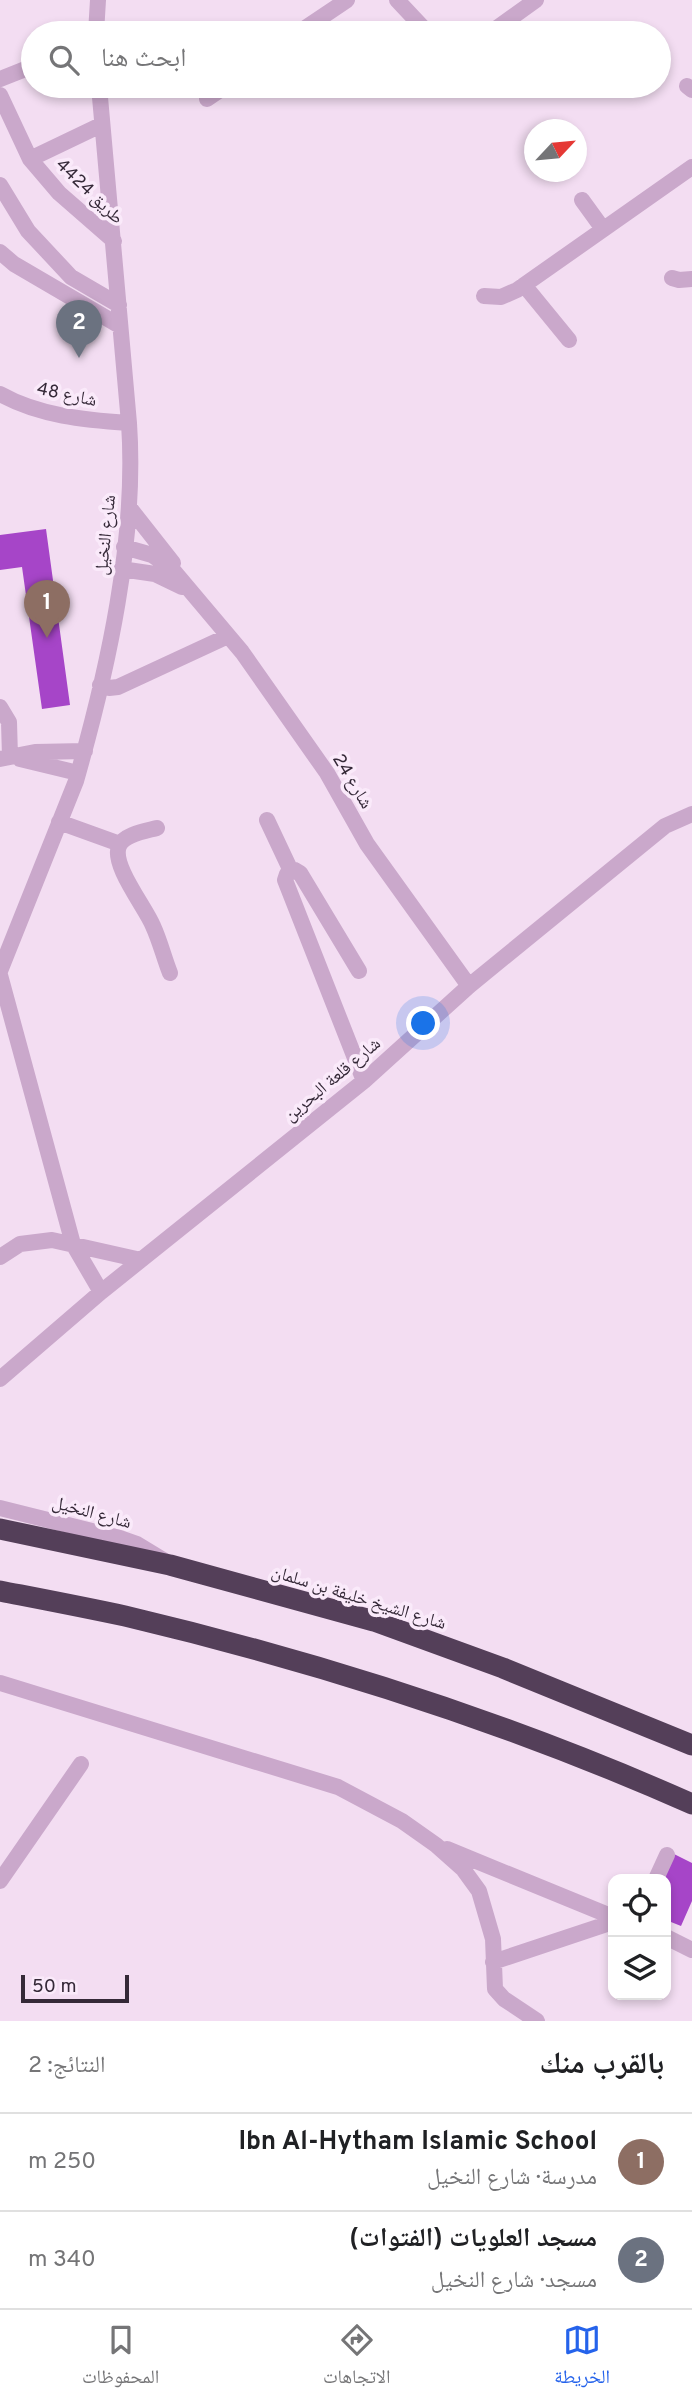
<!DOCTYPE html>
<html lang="ar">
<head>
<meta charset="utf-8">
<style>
  body { margin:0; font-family:Overpass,"Noto Naskh Arabic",sans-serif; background:#f2f2f2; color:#202124; direction:rtl }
  .controls { position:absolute; right:21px; bottom:21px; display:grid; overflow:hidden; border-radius:14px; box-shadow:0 4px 10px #0003 }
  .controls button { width:63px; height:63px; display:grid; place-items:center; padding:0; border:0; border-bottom:2px solid #e0e0e0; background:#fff; color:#202124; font:35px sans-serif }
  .compass { position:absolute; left:524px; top:119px; width:63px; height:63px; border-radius:50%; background:#fff; box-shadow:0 4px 10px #0003; rotate:64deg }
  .scale { position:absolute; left:21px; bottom:18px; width:108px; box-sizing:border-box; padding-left:7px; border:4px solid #352938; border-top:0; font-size:19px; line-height:24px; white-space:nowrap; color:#352938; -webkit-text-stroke:5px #faeafa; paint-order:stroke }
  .you { position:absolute; left:424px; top:1024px; width:24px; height:24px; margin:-18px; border:5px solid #fff; border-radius:50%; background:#1a73e8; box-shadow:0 0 0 10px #1a73e833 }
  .badge { display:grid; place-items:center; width:46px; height:46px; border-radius:50%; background:#2563eb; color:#fff; font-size:23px; font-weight:700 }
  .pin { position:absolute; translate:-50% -58px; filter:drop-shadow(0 2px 4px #0008) }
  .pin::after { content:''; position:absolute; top:37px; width:24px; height:21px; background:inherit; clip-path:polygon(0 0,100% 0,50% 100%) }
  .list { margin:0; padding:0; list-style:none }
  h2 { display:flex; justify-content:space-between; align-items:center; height:91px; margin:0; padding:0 28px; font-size:30px }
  h2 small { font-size:23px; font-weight:400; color:#757577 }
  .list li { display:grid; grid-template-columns:46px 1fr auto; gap:21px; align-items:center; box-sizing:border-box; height:98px; padding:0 28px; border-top:2px solid #e0e0e0 }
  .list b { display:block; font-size:26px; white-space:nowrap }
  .list p { margin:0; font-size:23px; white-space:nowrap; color:#757577 }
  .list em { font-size:23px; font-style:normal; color:#757577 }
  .icon { flex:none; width:38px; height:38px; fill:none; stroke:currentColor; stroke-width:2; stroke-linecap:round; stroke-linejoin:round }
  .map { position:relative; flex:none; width:692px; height:2021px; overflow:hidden; direction:ltr }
  .search { position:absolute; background:#fff; box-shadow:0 4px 10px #0003; left:21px; right:21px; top:21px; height:77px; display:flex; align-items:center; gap:18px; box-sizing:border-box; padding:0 24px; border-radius:38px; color:#757577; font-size:26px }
  .sheet { height:287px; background:#fff }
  nav { display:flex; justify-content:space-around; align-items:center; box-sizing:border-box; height:98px; border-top:2px solid #e0e0e0; background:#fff; font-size:19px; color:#757577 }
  nav a { display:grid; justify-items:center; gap:4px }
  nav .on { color:#2563eb }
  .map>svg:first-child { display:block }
  .building { fill:#a645c8 }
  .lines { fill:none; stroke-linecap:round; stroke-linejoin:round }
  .path { stroke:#b492b7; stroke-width:2.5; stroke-dasharray:3.5 3.5; stroke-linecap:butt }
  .minor { stroke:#caa8cb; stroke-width:16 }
  .highway { stroke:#543f59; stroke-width:21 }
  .labels { text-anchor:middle; stroke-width:7; stroke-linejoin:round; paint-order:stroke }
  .street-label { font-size:18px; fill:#352938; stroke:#faeafa }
</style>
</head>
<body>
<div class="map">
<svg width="692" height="2021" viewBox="0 0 692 2021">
  <rect width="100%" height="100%" fill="#f3ddf2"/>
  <path class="building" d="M46,529L70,705L42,709L22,567L0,570V535Z
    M670,1852L692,1863V1901L681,1926L666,1920V1879H659Z"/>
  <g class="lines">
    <path class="path" d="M131,33L149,28"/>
    <path class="minor" d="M397,0L428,33
      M96,33L98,0
      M298,33L347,0
      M490,33L536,0
      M0,79L33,66
      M687,86L692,90
      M0,95L30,159L59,193L114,241
      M207,99L226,86
      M30,159L101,125
      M0,185L28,231L71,277L119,305
      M582,200L603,229
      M0,252L14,264L120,326
      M672,278L679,280L692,279
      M524,285L569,340
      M484,296L501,297L517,290L692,167
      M0,394C39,416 85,420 129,423
      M129,507L173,563
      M124,547L152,555L172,569L242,652L327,773L367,844L469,986
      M121,569L155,574L182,587
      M100,685L109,688L118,687L228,636
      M0,707L9,722L10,757
      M0,759L35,752L85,751
      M20,759L78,773
      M267,820L291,871
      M59,822L120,844
      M157,828C146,831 124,834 119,846C111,865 146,908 153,926C160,941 164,958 170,973
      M0,971L76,781C108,669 137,539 129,423L99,86
      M359,971L300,873L295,870L287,874L285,880L364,1081
      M0,975L73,1244L101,1292
      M0,1257L20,1244L52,1240L141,1260
      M0,1379L101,1292L364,1081L469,986L665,826L692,814
      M0,1508L120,1538L137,1544L165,1561
      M0,1683L338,1787L402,1821L436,1845L463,1869L479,1891L493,1939L495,1989L504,1999L537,2021
      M447,1849L613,1917
      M656,1879L667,1855
      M0,1881L81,1764
      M666,1937L692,1950
      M493,1962L613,1922"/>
    <path class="highway" d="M0,1529L170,1565L374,1621L503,1668L692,1745
      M0,1591C41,1599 83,1607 125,1616C319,1662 510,1723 692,1804"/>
  </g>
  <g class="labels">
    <g class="street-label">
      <text transform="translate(90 191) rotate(44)" y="6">طريق 4424</text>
      <text transform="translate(67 394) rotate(12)" y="6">شارع 48</text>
      <text transform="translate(105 535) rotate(-84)" y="6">شارع النخيل</text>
      <text transform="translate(353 781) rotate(59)" y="6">شارع 24</text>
      <text transform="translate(332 1079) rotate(-40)" y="6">شارع قلعة البحرين</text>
      <text transform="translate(92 1512) rotate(15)" y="6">شارع النخيل</text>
      <text transform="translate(359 1597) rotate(17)" y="6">شارع الشيخ خليفة بن سلمان</text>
    </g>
  </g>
</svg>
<div class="controls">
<button><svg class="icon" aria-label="locate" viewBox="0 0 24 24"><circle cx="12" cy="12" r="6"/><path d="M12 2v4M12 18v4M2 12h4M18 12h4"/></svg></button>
<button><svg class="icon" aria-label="layers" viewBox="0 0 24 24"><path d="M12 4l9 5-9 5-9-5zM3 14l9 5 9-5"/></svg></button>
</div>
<svg class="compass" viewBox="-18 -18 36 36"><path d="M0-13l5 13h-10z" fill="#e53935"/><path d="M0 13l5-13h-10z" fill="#757577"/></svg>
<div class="scale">50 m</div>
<div class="you"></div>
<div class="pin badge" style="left:47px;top:638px;background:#8d6e63">1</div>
<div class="pin badge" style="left:79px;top:358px;background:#6b7280">2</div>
<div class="search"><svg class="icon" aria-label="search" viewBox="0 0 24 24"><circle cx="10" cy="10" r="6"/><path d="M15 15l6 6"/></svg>ابحث هنا</div>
</div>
<section class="sheet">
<h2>بالقرب منك<small>النتائج: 2</small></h2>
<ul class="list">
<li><span class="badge" style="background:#8d6e63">1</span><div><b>Ibn Al-Hytham Islamic School</b><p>مدرسة · شارع النخيل</p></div><em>250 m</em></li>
<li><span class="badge" style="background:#6b7280">2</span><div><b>مسجد العلويات (الفتوات)</b><p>مسجد · شارع النخيل</p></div><em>340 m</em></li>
</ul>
</section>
<nav>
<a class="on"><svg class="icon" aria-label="map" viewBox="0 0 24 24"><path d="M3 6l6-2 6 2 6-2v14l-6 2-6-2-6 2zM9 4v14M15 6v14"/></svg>الخريطة</a>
<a><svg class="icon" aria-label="directions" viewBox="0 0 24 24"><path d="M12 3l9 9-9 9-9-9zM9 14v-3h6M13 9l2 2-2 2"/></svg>الاتجاهات</a>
<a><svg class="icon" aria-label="saved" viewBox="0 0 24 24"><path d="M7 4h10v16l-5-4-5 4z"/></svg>المحفوظات</a>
</nav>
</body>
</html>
